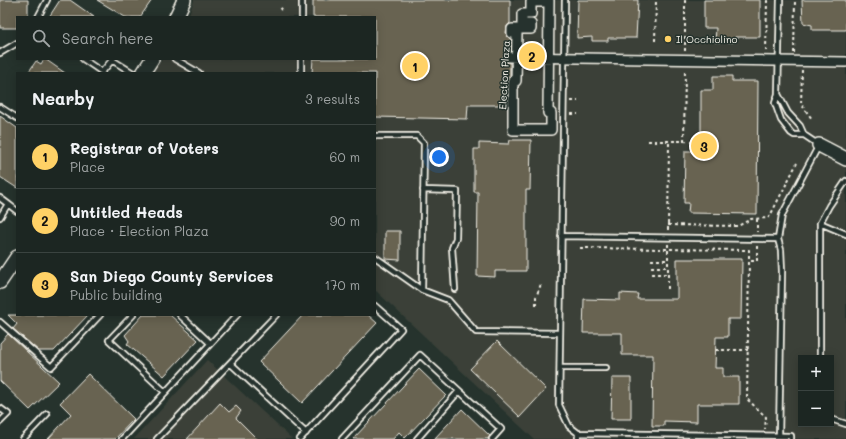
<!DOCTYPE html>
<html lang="en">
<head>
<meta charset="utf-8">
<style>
  body { margin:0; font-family:Mali,sans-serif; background:#29322f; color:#f1f3f6 }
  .controls { position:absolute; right:12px; bottom:12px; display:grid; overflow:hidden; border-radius:0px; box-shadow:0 2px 10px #0003 }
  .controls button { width:36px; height:36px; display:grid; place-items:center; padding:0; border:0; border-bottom:1px solid #3a4340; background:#1c2622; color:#f1f3f6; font:20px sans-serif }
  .you { position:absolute; left:439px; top:157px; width:14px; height:14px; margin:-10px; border:3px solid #fff; border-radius:50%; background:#1a73e8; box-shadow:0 0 0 6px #1a73e833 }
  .badge { display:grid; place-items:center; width:26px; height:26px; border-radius:50%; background:#ffd166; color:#111; font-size:13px; font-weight:700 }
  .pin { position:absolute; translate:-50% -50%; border:2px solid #fff; box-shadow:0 1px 4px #0006 }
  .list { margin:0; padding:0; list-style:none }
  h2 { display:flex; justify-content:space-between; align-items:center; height:52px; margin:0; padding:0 16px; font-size:17px }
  h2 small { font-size:13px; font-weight:400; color:#a0a5a5 }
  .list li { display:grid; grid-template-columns:26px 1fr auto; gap:12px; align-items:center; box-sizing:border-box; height:64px; padding:0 16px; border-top:1px solid #3a4340 }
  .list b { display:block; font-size:15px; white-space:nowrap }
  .list p { margin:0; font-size:13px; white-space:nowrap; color:#a0a5a5 }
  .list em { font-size:13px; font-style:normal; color:#a0a5a5 }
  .icon { flex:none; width:22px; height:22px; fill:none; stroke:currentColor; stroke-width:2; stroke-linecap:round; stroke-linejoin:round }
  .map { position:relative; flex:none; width:846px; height:439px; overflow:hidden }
  .search { position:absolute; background:#1c2622; box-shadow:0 2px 10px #0003; left:16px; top:16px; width:360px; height:44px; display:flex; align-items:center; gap:10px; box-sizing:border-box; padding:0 14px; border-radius:0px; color:#a0a5a5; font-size:15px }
  .panel { position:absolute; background:#1c2622; box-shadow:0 2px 10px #0003; left:16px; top:72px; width:360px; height:244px; border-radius:0px }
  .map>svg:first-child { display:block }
  .built { fill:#3a4138; fill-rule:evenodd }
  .building { fill:#676351; stroke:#f4f1e8 }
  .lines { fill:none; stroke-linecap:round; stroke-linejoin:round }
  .lane-casing { stroke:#f4f1e8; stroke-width:8 }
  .street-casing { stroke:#f4f1e8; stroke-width:12 }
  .secondary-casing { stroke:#f4f1e8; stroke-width:16 }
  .path { stroke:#f4f1e8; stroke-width:2; stroke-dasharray:3 3; stroke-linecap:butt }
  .lane { stroke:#26332d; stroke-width:4.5 }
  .street { stroke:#26332d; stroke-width:9 }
  .secondary { stroke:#26332d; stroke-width:13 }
  .poi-dot { fill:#ffd166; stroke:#26332d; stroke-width:1.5 }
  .labels { text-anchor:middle; stroke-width:3; stroke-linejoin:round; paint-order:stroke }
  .poi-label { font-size:10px; fill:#f4f1e8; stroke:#26332d; text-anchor:start }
  .street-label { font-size:10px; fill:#f4f1e8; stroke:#26332d }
</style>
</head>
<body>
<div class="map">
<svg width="846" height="439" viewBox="0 0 846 439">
  <rect width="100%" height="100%" fill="#26332d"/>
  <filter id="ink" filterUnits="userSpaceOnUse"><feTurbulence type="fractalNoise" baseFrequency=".025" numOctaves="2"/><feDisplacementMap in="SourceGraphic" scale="8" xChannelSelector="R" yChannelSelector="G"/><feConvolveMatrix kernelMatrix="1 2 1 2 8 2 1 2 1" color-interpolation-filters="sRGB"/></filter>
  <g filter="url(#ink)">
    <path class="built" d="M194,0H846V439H534L375,290V73H152L162,59H375V17H188ZM801,358H831V424H801Z
      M207,360L292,439H134Z"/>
    <path class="building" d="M0,0H28V17H17V28H0Z
      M60,0H70L94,17H49Z
      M97,0H152L140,17H125Z
      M313,0H510V23L507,26L506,33L507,36L511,39V51L506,52L503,57L506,62L510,63V76L507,81V105H468L467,119L375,117V73H312L313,59H375V17H313Z
      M578,0H638L636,38H608V41H592V37L577,38Z
      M704,0H760V37H735V42H715L716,28H704Z
      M802,0H846V30H812V25L803,23Z
      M44,59H45L65,73H28L36,61L41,64Z
      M713,76H732V81H758L757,214L688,213L689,203H684L685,151H701V90H713Z
      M0,116L17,128V188L0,177Z
      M510,140H531L530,190H526V271H495V277L477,276L478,192H474V149H479V143L509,144Z
      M385,231H400V260L385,259Z
      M677,259H742L741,319H728V337H716L715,368H723V377H739V404H697V422L664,421V426H652L653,355H622V333H583L584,299L620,300V293L638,294L637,299H677Z
      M8,315H88L54,351H39L13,329L17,324Z
      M143,315H170L198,340L164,376L127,344L129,341L125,335Z
      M303,315H368L377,323L302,403L259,362Z
      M8,334L59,382L30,410L0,381V343Z
      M497,341L546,389L520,417L470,369Z
      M419,369L446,395L405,438L399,432L393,439H353Z
      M88,374L134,419L115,439H48L71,414L60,403Z
      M612,378H631V419H611Z
      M220,403L229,412L236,406L241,411L236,418L257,439H187Z
      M462,409L490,436L488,439H434Z"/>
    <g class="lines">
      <g class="lane-casing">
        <path id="lane" d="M565,0L559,405L569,426L578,433L791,436V439
          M780,0L778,94L775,103L781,120L791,133L794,135H804
          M38,17L47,0
          M302,17V0
          M0,53L17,43
          M83,59L102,72L113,59
          M175,59L199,73
          M112,60L133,73
          M301,73V59
          M0,107L17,118
          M375,136H417L424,143L422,290
          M423,190L457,191L456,238L452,248L455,289
          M0,198L8,204L0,217
          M8,204L17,211
          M820,223L846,234
          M561,236L778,239L782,215L819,145L804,135L800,126L788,113L778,94
          M778,239L781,250L782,271L779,436
          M375,257L422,290L448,300L476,332L560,333
          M133,315L109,340L165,392
          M180,315L210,343
          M0,322L51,367L100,315
          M820,358V223L829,206L846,181
          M230,363L306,433
          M560,368H606
          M0,408L8,414L0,422
          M831,419L846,424
          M578,433V439
          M23,439L47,414
          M122,439L237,315
          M157,439L276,315
          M300,439L401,329L375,306
          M342,439L420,355L501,429L492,439
          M417,439L459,391"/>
      </g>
      <g class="street-casing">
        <path id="street" d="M544,0V2H531V14H522V24H531V29H512V33H517L516,81H513V130H551V113H548L549,0
          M509,57L846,62"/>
      </g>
      <g class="secondary-casing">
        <path id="secondary" d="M176,17L184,0
          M143,73L152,59
          M819,145L846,159
          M0,282L17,257"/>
      </g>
      <path class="path" d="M280,10L283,7
        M655,41L656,0
        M685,51V0
        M766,51L767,0
        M794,53L795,0
        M802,70L801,104L812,119
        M571,101H578
        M571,114H578
        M648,141H684L685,69
        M684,141L701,142
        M757,219V232
        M668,225L738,226L751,219L768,218L771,214L797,163
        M668,230L669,141
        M757,246V261H749L747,399L766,417L765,429
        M580,248L749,250V261
        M651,260H668
        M651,267H668
        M651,274H668
        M668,289V244
        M536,305V297L541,284
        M716,350H748"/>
      <use href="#lane" class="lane"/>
      <use href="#street" class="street"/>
      <use href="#secondary" class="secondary"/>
    </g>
  </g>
  <circle class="poi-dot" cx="668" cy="39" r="4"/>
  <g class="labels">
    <g class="poi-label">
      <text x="676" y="43">Il Occhiolino</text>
    </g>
    <g class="street-label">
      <text transform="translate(504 75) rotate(-87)" y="4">Election Plaza</text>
    </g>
  </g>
</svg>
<div class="controls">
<button>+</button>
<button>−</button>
</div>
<div class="you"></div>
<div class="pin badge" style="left:415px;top:66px">1</div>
<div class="pin badge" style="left:532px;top:56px">2</div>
<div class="pin badge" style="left:704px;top:146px">3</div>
<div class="search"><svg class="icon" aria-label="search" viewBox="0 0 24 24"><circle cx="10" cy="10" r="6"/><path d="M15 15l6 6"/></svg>Search here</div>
<section class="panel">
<h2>Nearby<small>3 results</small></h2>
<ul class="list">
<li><span class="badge">1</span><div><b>Registrar of Voters</b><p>Place</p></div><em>60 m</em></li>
<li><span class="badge">2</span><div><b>Untitled Heads</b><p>Place · Election Plaza</p></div><em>90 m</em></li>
<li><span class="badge">3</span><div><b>San Diego County Services</b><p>Public building</p></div><em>170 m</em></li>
</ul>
</section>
</div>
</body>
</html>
